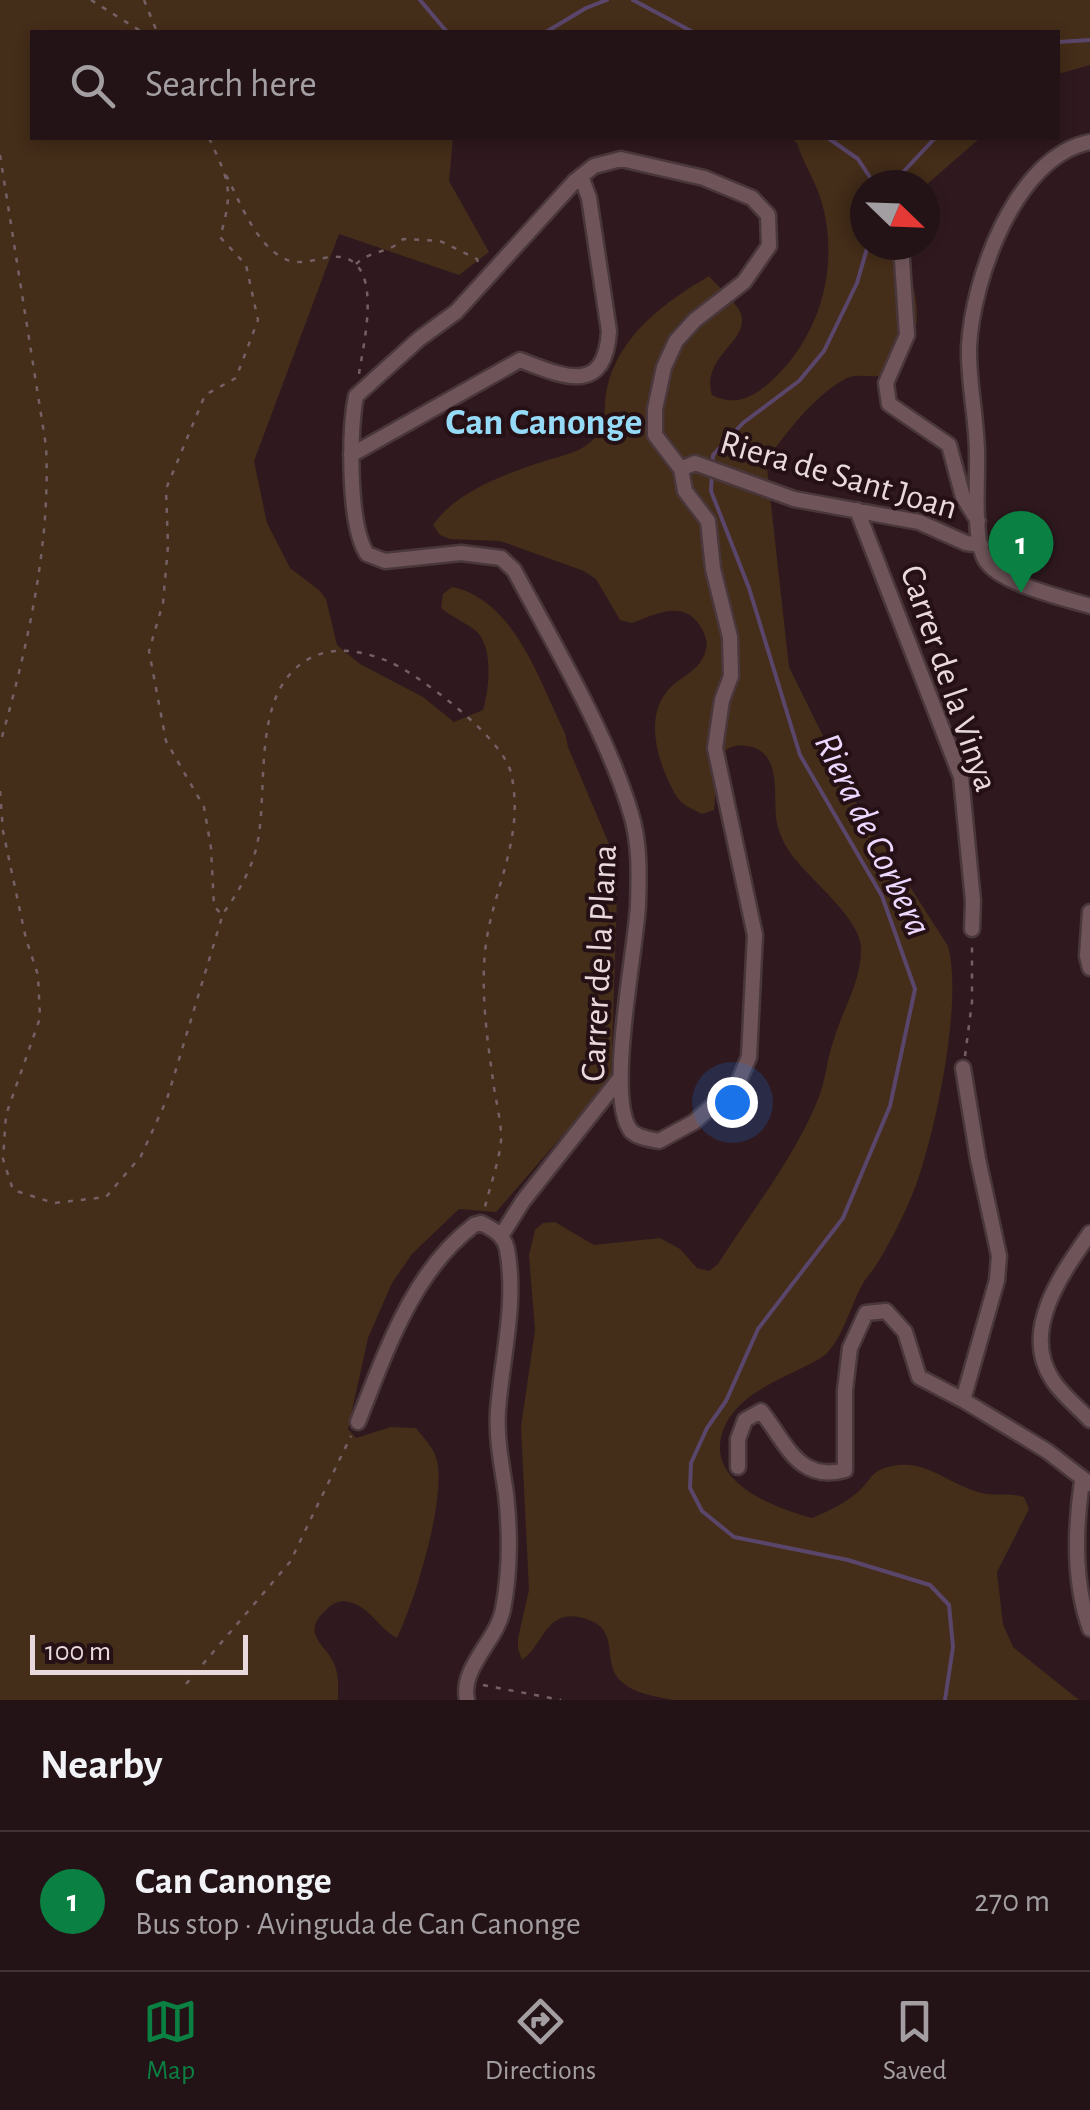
<!DOCTYPE html>
<html lang="en">
<head>
<meta charset="utf-8">
<style>
  body { margin:0; font-family:"Alegreya Sans",sans-serif; background:#2f2023; color:#f1f3f6 }
  .compass { position:absolute; left:850px; top:170px; width:90px; height:90px; border-radius:50%; background:#231316; box-shadow:0 5px 15px #0003; rotate:113deg }
  .scale { position:absolute; left:30px; bottom:25px; width:218px; box-sizing:border-box; padding-left:10px; border:5px solid #e9d9dc; border-top:0; font-size:28px; line-height:35px; white-space:nowrap; color:#e9d9dc; -webkit-text-stroke:8px #241015; paint-order:stroke }
  .you { position:absolute; left:732px; top:1102px; width:35px; height:35px; margin:-25px; border:8px solid #fff; border-radius:50%; background:#1a73e8; box-shadow:0 0 0 15px #1a73e833 }
  .badge { display:grid; place-items:center; width:65px; height:65px; border-radius:50%; background:#0b8043; color:#fff; font-size:32px; font-weight:700 }
  .pin { position:absolute; translate:-50% -82px; filter:drop-shadow(0 2px 5px #0008) }
  .pin::after { content:''; position:absolute; top:52px; width:35px; height:30px; background:inherit; clip-path:polygon(0 0,100% 0,50% 100%) }
  .list { margin:0; padding:0; list-style:none }
  h2 { display:flex; justify-content:space-between; align-items:center; height:130px; margin:0; padding:0 40px; font-size:42px }
  h2 small { font-size:32px; font-weight:400; color:#a39ea1 }
  .list li { display:grid; grid-template-columns:65px 1fr auto; gap:30px; align-items:center; box-sizing:border-box; height:140px; padding:0 40px; border-top:2px solid #403235 }
  .list b { display:block; font-size:38px; white-space:nowrap }
  .list p { margin:0; font-size:32px; white-space:nowrap; color:#a39ea1 }
  .list em { font-size:32px; font-style:normal; color:#a39ea1 }
  .icon { flex:none; width:55px; height:55px; fill:none; stroke:currentColor; stroke-width:2; stroke-linecap:round; stroke-linejoin:round }
  .map { position:relative; flex:none; width:1090px; height:1700px; overflow:hidden }
  .search { position:absolute; background:#231316; box-shadow:0 5px 15px #0003; left:30px; right:30px; top:30px; height:110px; display:flex; align-items:center; gap:25px; box-sizing:border-box; padding:0 35px; border-radius:0px; color:#a39ea1; font-size:38px }
  .sheet { height:270px; background:#231316 }
  nav { display:flex; justify-content:space-around; align-items:center; box-sizing:border-box; height:140px; border-top:2px solid #403235; background:#231316; font-size:28px; color:#a39ea1 }
  nav a { display:grid; justify-items:center; gap:5px }
  nav .on { color:#0b8043 }
  .map>svg:first-child { display:block }
  .green { fill:#442d19 }
  .lines { fill:none; stroke-linecap:round; stroke-linejoin:round }
  .stream { stroke:#5b466b; stroke-width:4 }
  .minor-casing { stroke:#49373b; stroke-width:19 }
  .path { stroke:#756165; stroke-width:2.5; stroke-dasharray:5 8; stroke-linecap:butt }
  .minor { stroke:#6f555a; stroke-width:14 }
  .labels { text-anchor:middle; stroke-width:8; stroke-linejoin:round; paint-order:stroke }
  .street-label { font-size:35px; fill:#e9d9dc; stroke:#241015 }
  .neighbourhood-label { font-size:38px; font-weight:bold; fill:#95dbf7; stroke:#241015 }
  .water-label { font-size:38px; font-style:italic; fill:#edd8ff; stroke:#241015 }
</style>
</head>
<body>
<div class="map">
<svg width="1090" height="1700" viewBox="0 0 1090 1700">
  <rect width="100%" height="100%" fill="#2f191e"/>
  <path class="green" d="M0,0H1090V65L1058,74V32H32V138H453L449,181L489,252L459,275L339,234L254,461L267,523L290,568L319,590L326,599L337,645L360,664L423,697L454,722L483,710C489,690 494,647 476,631C465,622 452,617 441,608L443,594L452,587C515,600 539,681 565,733L568,747L618,865L611,1079L581,1120L563,1135L496,1212L459,1209L412,1254L392,1283L368,1338L348,1429L356,1438L391,1427L416,1428C424,1439 434,1447 437,1461C446,1500 415,1601 397,1638C380,1629 372,1611 355,1604C344,1599 335,1601 327,1609C297,1636 330,1645 336,1669C339,1678 338,1690 338,1700H0Z
    M790,138H980L925,186L865,185V245H901C912,281 926,314 909,349C904,361 896,372 882,375C870,379 857,372 845,379C813,397 791,428 769,456L767,468L789,667L855,801L948,946C963,1001 936,1130 916,1185C906,1212 890,1243 875,1267C871,1273 865,1279 862,1285C850,1307 844,1335 827,1353C821,1359 815,1361 808,1365C776,1381 733,1397 722,1434C707,1483 775,1508 812,1518C829,1511 846,1503 860,1490C868,1483 871,1473 882,1469C921,1454 944,1482 978,1492C994,1497 1009,1492 1024,1497L1029,1509L997,1572L1003,1624L1013,1647L1079,1700H673C655,1696 634,1694 621,1681C600,1662 623,1628 583,1618C575,1616 567,1615 559,1619C543,1627 538,1649 522,1660L518,1649V1638L529,1590L521,1427L535,1330L529,1255L535,1230L543,1223L555,1222L594,1245L660,1238L680,1249L697,1268L709,1271L718,1264C753,1209 797,1155 820,1094C826,1077 827,1059 833,1042C842,1010 862,981 861,947C860,917 806,877 789,851C783,842 779,833 777,823C772,798 784,751 747,746C707,740 718,790 714,810L702,814C693,809 683,806 677,797C660,769 644,723 665,694C677,676 701,673 706,649C708,642 705,634 701,627C683,599 657,614 632,623L620,620L596,579L584,571L500,541L450,539L440,535L433,525C456,491 508,473 545,461C563,455 580,453 594,439C608,425 603,405 607,388C619,335 665,302 709,276C718,287 736,301 741,314C750,341 700,357 712,395C733,406 750,399 768,384C820,339 841,266 821,200C815,180 803,163 797,143Z"/>
  <g class="lines">
    <path class="stream" d="M420,0L447,32
      M633,0L693,32
      M546,32L586,8L607,0
      M1058,42L1090,40
      M828,138L858,159L875,185
      M891,185L935,138
      M868,245L857,283L824,351L799,381L743,423L713,455L711,491L749,588L800,755L882,896L915,989L890,1106L843,1218L758,1329L726,1401L707,1428L691,1463L690,1488L702,1511L734,1537L848,1560L930,1585L949,1605L953,1647L945,1700"/>
    <g class="minor-casing">
      <path id="minor" d="M1090,142C1015,156 972,281 969,347C968,383 977,419 977,454C978,481 972,539 986,561C1001,584 1064,598 1090,606
        M621,159L704,178L752,198L768,215L769,246L744,282L695,320L676,341L664,367L655,409V435L681,469L685,491L708,521L713,569L730,637L731,676L722,700L715,748L755,935L749,1057L738,1083L694,1122L659,1141C649,1139 638,1138 631,1131C605,1099 636,950 638,905C639,875 640,843 631,814C610,742 563,660 527,594L514,570L501,558L461,553L385,561L367,554C348,525 349,431 356,396L419,339L456,312L575,181L594,166Z
        M901,245L907,335L886,383L889,404L949,445L963,497L978,521
        M351,455L520,360C562,376 605,397 609,331L589,198L581,176
        M681,469L695,463L794,499L919,522L966,543L981,545
        M857,510L961,777L973,901L972,929
        M1090,912L1087,956L1090,968
        M1090,1233C1063,1272 1020,1330 1052,1379C1061,1394 1078,1407 1090,1420
        M501,1236L523,1201L620,1078
        M963,1400L997,1280L999,1256L978,1159L963,1068
        M358,1422C386,1352 412,1272 474,1225L481,1223C493,1229 504,1235 507,1249C517,1303 502,1357 498,1410C496,1439 502,1466 506,1494C510,1531 510,1573 503,1609C497,1641 460,1667 467,1700
        M738,1467V1439L745,1420L761,1411C786,1442 798,1483 845,1470V1390L850,1348L866,1313L886,1311L905,1332L919,1377L963,1400L1047,1451L1090,1484
        M1082,1481C1075,1529 1073,1582 1090,1629"/>
    </g>
    <path class="path" d="M91,0L142,32
      M144,0L157,32
      M209,138C229,181 234,190 220,237L246,265L258,320L236,378L205,395L166,489L168,546L163,603L149,651L166,741L204,807L211,848L214,906L222,915C238,893 253,868 258,840C267,791 255,710 292,672C319,643 357,648 390,662C422,677 503,738 511,773C526,840 491,890 485,952C481,993 487,1039 493,1080C495,1099 502,1122 501,1141C499,1162 490,1186 485,1207
      M0,155L46,446C51,545 27,649 0,744
      M226,175C240,202 255,243 283,258C298,266 313,260 329,257C388,250 363,344 359,374
      M356,264C370,250 391,253 403,239L440,241L477,259L478,262
      M0,791L3,831L26,939L38,975L40,1018L6,1115L3,1159L13,1190L54,1203L106,1197L141,1156L167,1099L222,917
      M965,1056L972,1002V945
      M186,1684L290,1562L351,1436
      M483,1685L561,1700"/>
    <use href="#minor" class="minor"/>
  </g>
  <g class="labels">
    <g class="street-label">
      <text transform="translate(839 474) rotate(16)" y="12">Riera de Sant Joan</text>
      <text transform="translate(950 678) rotate(71)" y="12">Carrer de la Vinya</text>
      <text transform="translate(598 963) rotate(-87)" y="12">Carrer de la Plana</text>
    </g>
    <g class="neighbourhood-label">
      <text x="544" y="434">Can Canonge</text>
    </g>
    <g class="water-label">
      <text transform="translate(874 834) rotate(64)" y="13">Riera de Corbera</text>
    </g>
  </g>
</svg>
<svg class="compass" viewBox="-18 -18 36 36"><path d="M0-13l5 13h-10z" fill="#e53935"/><path d="M0 13l5-13h-10z" fill="#a39ea1"/></svg>
<div class="scale">100 m</div>
<div class="you"></div>
<div class="pin badge" style="left:1021px;top:593px">1</div>
<div class="search"><svg class="icon" aria-label="search" viewBox="0 0 24 24"><circle cx="10" cy="10" r="6"/><path d="M15 15l6 6"/></svg>Search here</div>
</div>
<section class="sheet">
<h2>Nearby<small></small></h2>
<ul class="list">
<li><span class="badge">1</span><div><b>Can Canonge</b><p>Bus stop · Avinguda de Can Canonge</p></div><em>270 m</em></li>
</ul>
</section>
<nav>
<a class="on"><svg class="icon" aria-label="map" viewBox="0 0 24 24"><path d="M3 6l6-2 6 2 6-2v14l-6 2-6-2-6 2zM9 4v14M15 6v14"/></svg>Map</a>
<a><svg class="icon" aria-label="directions" viewBox="0 0 24 24"><path d="M12 3l9 9-9 9-9-9zM9 14v-3h6M13 9l2 2-2 2"/></svg>Directions</a>
<a><svg class="icon" aria-label="saved" viewBox="0 0 24 24"><path d="M7 4h10v16l-5-4-5 4z"/></svg>Saved</a>
</nav>
</body>
</html>
